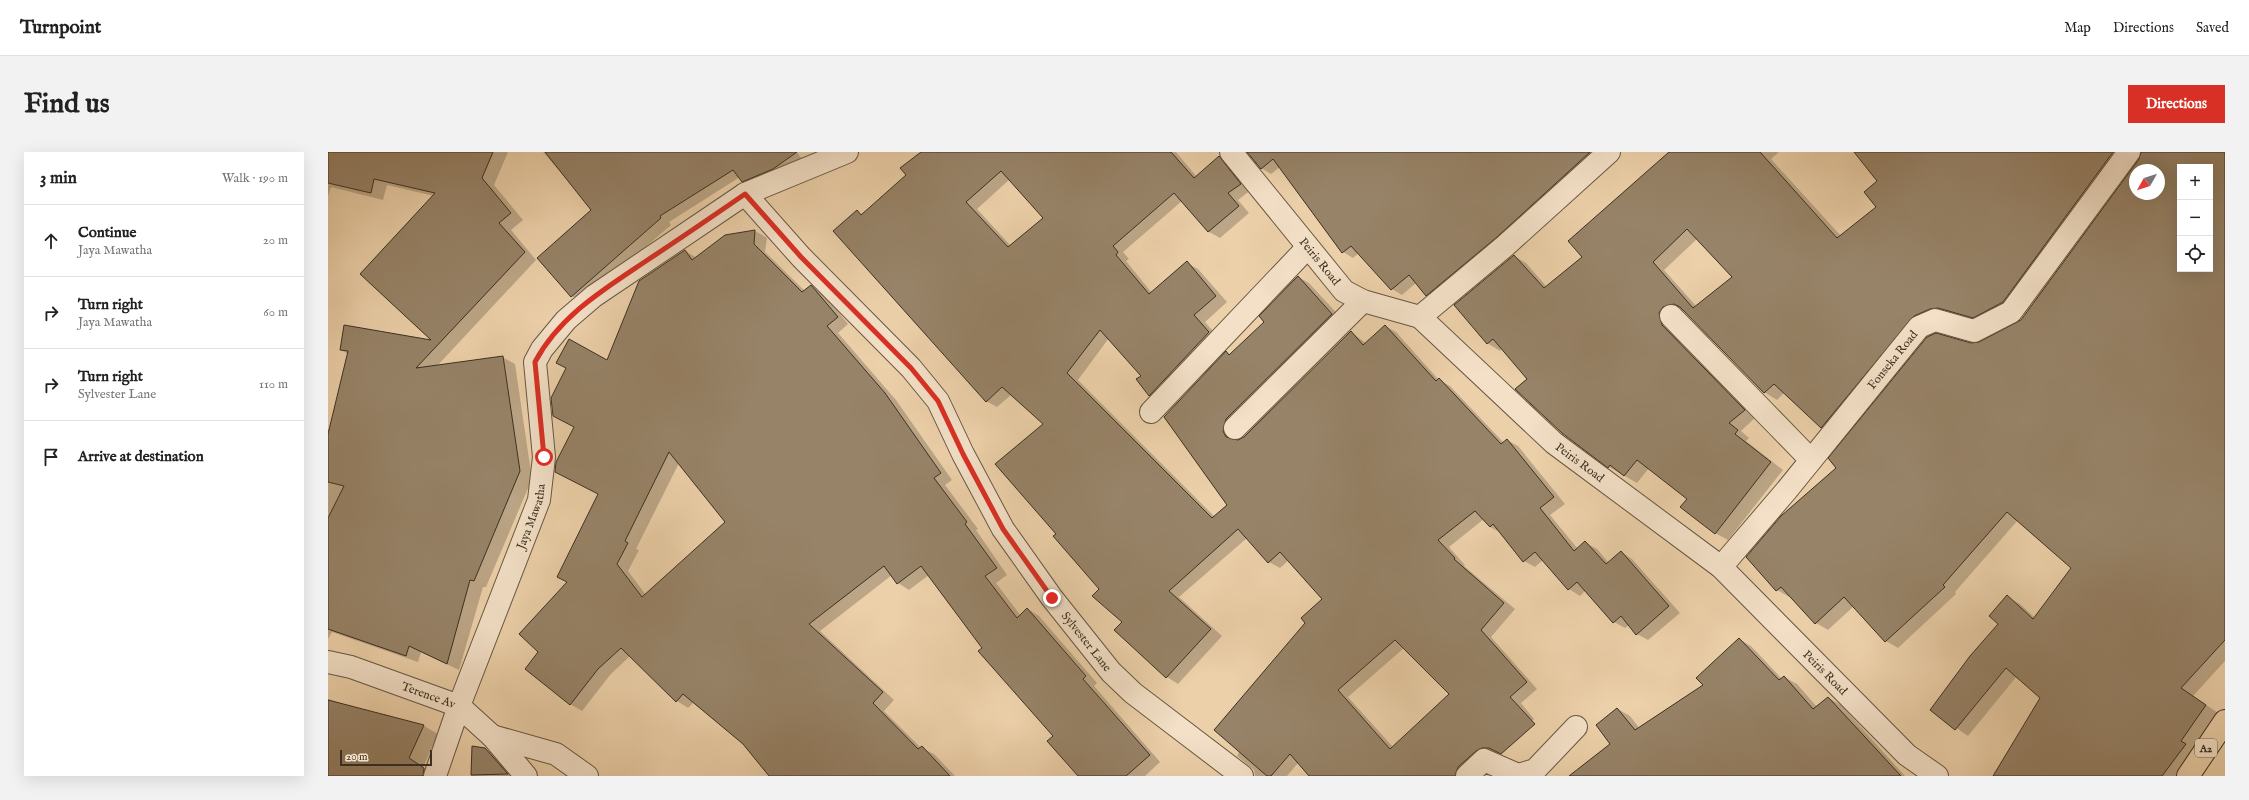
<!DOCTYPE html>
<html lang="en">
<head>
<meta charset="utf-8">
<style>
  body { margin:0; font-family:"IM FELL English",serif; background:#f2f2f2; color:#222 }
  .controls { position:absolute; right:12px; top:12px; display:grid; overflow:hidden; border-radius:0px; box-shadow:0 4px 16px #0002 }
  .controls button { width:36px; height:36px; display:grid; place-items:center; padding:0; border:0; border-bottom:1px solid #e0e0e0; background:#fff; color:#222; font:20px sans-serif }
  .compass { position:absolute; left:1801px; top:12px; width:36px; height:36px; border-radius:50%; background:#fff; box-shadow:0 4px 16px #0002; rotate:231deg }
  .scale { position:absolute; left:12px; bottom:10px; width:92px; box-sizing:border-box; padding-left:4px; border:2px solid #3b3022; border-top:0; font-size:11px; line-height:14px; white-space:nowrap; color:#3b3022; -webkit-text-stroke:3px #f3e0c7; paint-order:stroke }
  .stop { position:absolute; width:12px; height:12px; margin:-9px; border:3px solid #d93025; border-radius:50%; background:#fff }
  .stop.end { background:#d93025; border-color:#fff; box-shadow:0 1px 4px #0008 }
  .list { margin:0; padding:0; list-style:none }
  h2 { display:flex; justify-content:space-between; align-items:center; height:52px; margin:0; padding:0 16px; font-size:17px }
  h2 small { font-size:13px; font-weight:400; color:#767676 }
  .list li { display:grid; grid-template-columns:26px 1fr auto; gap:12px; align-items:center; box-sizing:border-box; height:72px; padding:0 16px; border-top:1px solid #e0e0e0 }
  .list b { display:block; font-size:15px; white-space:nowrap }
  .list p { margin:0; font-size:13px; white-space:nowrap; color:#767676 }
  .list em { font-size:13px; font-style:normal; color:#767676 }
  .icon { flex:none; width:22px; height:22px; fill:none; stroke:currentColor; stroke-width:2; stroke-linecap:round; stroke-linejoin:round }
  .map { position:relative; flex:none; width:1897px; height:624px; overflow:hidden; border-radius:0px }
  header { display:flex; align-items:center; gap:24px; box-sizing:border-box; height:56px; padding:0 20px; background:#fff; border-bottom:1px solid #e0e0e0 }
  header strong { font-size:19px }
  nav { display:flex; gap:22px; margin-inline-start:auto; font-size:14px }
  .intro { display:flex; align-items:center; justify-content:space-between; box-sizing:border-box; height:96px; padding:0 24px }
  h1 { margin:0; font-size:28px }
  .button { padding:10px 18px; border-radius:0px; background:#d93025; color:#fff; font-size:14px; font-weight:700 }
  main { display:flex; gap:24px; padding:0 24px }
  aside { flex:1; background:#fff; border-radius:0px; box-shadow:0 4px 16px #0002 }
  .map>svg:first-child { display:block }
  .shadow { fill:#0003; fill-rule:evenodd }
  .building { fill:#978368; stroke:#3b3022; fill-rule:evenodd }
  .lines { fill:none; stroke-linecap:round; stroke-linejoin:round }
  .minor-casing { stroke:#675844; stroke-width:24 }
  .tertiary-casing { stroke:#675844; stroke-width:24 }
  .trunk-casing { stroke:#3b3022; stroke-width:24 }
  .minor { stroke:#f3e0c7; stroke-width:22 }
  .tertiary { stroke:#f3e0c7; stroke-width:22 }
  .trunk { stroke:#ecd0a9; stroke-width:22 }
  .route { stroke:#d93025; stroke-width:5 }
  .labels { text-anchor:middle; stroke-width:4; stroke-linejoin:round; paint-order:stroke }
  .shield { fill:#f3e0c7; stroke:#726554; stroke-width:1 }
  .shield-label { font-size:11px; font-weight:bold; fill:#3b3022 }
  .street-label { font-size:12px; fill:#3b3022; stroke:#f3e0c7 }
</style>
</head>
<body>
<header>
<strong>Turnpoint</strong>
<nav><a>Map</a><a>Directions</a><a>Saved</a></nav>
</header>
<div class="intro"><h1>Find us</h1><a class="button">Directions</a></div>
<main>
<aside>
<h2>3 min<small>Walk · 190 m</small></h2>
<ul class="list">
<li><svg class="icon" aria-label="ahead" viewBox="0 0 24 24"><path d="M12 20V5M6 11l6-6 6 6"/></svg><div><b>Continue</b><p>Jaya Mawatha</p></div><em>20 m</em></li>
<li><svg class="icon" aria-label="right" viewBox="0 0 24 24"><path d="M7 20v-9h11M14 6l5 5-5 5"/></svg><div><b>Turn right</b><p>Jaya Mawatha</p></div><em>60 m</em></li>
<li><svg class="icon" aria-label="right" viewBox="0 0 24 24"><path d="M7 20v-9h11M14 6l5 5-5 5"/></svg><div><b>Turn right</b><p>Sylvester Lane</p></div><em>110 m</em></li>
<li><svg class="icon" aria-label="arrive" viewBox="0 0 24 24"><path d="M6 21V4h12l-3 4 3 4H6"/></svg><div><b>Arrive at destination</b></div></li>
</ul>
</aside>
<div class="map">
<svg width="1897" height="624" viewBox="0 0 1897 624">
  <rect width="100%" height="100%" fill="#ecd0a9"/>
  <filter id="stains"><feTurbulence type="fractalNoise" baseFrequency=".005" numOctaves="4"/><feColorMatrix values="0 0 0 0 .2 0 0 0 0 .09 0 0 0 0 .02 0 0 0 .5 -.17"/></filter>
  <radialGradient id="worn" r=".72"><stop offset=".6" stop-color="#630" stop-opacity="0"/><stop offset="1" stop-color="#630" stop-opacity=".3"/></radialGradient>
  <path class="shadow" d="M0,0H180L166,33L195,68L183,78L208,108L109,214L174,205L187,212L204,327L158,435H155L131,518L93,500L90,510L4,480L0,487V277H2L20,202L13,198L106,189V44L59,33L55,48L3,35L0,44Z
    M215,0H469L475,9L425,35L412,25L341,70L343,73L254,150L244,144L265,58Z
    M594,0H848L869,25L892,5L902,11L923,38L910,48L921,61L892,86L881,80L854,49L795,100L801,107L798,109L824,141L859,111L870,117L899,150L877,170L892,187L833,250L822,243L814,224L781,186L750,228L887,365L901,353L837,265L898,201L902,203L938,170L970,125L981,131L1015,168L906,286L907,288L916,286L1023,180L1038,191L1057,174L1068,180L1111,228L1122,234L1176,291L1179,288L1190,294L1237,352L1222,363L1250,397L1258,391L1269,397L1281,411L1293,400L1304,407L1352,461L1320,488L1309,482L1301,473L1297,476L1286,470L1258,438L1252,444L1241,437L1215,408L1207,415L1196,409L1173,381L1162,375L1156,367L1121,395L1137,413L1136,414L1187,457L1163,485L1209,537L1193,551L1206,567L1169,602L1140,624H983L971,610L959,624H927L926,618L909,604L979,471L996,447L961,408L952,416L941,410L919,386L851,445L894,484L850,532L839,525L788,478L796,469L729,382L717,272L684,242L669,255L658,249L529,59L535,63L580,23ZM682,27L717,66L683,94L649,57ZM1076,496L1122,542L1065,595L1020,545Z
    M920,0H1278L1108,149L1098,143L1088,131L1074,143L1064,137L1031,101L1025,106L1015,100L952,15L943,22L933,16Z
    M1343,0H1451L1443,7L1513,84L1550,55V29L1527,0H1803L1687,157L1658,172L1615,163L1506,282L1493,275L1456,241L1449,248L1436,240L1357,159L1347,162L1428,265L1413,279L1421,286L1418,289L1455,318L1400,388L1387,381L1360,347L1321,316L1309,331L1281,315L1174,196L1172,199L1159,191L1186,104L1198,111L1219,135L1256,105ZM1369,87L1405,125L1369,155L1336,118Z
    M1814,0H1897V509L1865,544L1890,561L1865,597L1852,624H1666L1713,546L1689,524L1640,584L1603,558L1672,472L1679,445L1692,452L1707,466L1744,416L1690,368L1627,440L1628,442L1570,496L1558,489L1526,454L1500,478L1488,471L1462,444L1461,445L1449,438L1510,316L1643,192L1651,191L1694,168L1812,8ZM1852,15H1882V117H1852ZM1807,18H1831V42H1807Z
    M427,79L439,86L437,100L477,139L483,134L495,141L520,172L510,181L568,248L624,328L617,333L650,377L648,378L679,423L668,431L693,464L700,457L711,464L769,531L766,534L832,610L817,624H751L726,585L601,423L581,438L570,431L564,423L492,479L566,548L556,559L593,596L606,602L627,624H442L415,591L366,550L360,556L349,549L302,504L282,523L254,559L242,552L211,500L240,430L271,342L247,275L226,264L280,209L357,99L369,106L398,84ZM351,311L398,370L318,443L300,419L311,398L308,397Z
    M1411,487L1423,494L1454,527L1456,525L1469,532L1489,555L1501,546L1513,553L1577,624H1247L1283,592L1290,557L1302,564L1312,577L1376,533Z
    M0,547L55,565L56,562L96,574L110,582L95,615L105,622L104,624H0Z
    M145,595L157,597L168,603L187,624H143Z"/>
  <path class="building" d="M0,0H165L154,26L183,61L171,71L197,100L88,216L175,204L192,319L146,429L142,428L119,512L81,494L78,504L0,477V366L16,334L0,330V282L20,199L12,198L16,173L103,188L32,122L107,41L46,27L43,41L0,31Z
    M217,0H469L445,17L414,30L405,18L332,64L333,66L243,145L209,106L263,58Z
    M593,0H843L866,26L891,4L913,32L900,41L911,54L880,80L846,41L785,94L790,100L788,103L821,142L859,109L888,144L866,163L881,180L821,244L808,227L813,224L772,178L739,221L884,366L899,353L836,265L898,199L901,203L936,170L931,164L970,124L1004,162L898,267L895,279L898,285L910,288L916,285L1023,179L1035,193L1057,173L1108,229L1111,226L1173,292L1179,287L1226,345L1212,356L1246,399L1257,389L1278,412L1293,399L1341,454L1308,483L1293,464L1285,471L1249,430L1240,438L1207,400L1195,410L1165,372L1162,375L1147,359L1110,388L1127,406L1126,407L1176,451L1153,478L1199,530L1182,545L1207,572L1173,602L1161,596H1154L1148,599L1130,615L1127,624H981L962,602L943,624H939L886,578L977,471L973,466L994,447L952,400L940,411L910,377L841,439L883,477L838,526L786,478L794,470L764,444L771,437L725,384L728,382L667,312L715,272L674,235L658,250L505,79L529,58L533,63L578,23L572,16ZM673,19L715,66L680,95L638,50ZM1067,488L1121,542L1062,597L1010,538Z
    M919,0H1262L1169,85L1098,144L1081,123L1063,138L1023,94L1014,101L945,7L933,17Z
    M1341,0H1432L1509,86L1548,55L1536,40L1549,29L1526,0H1785L1675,150L1645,166L1610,156L1602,157L1586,164L1493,276L1446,232L1436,241L1352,155L1346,152L1335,155L1331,161L1334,173L1417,258L1401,271L1410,278L1407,282L1443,310L1387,382L1352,355L1359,347L1309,308L1296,324L1282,313L1280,316L1234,281L1187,237L1199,227L1165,187L1159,192L1126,153L1186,103L1216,136L1254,105L1240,89ZM1359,77L1404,125L1365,156L1325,110Z
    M1813,0H1897V488L1853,536L1878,553L1853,589L1858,592L1834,624H1665L1712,546L1678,516L1627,578L1602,558L1642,504L1670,472L1661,464L1679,443L1705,467L1743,416L1679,360L1615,433L1617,435L1557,490L1516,445L1487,472L1453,435L1448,439L1418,405L1453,364L1508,316L1500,306L1599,185L1608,181L1643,191L1651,190L1693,168L1811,7ZM1852,15H1882V117H1852ZM1807,18H1831V42H1807Z
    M427,78L426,92L474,140L483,133L510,165L499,174L557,241L613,321L606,326L639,370L637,372L669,416L657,424L689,466L699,456L758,524L755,527L822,603L798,624H750L719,589L725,584L650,499L654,496L593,414L569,432L556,414L481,472L555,540L545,551L590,597L594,594L622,624H441L415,592L355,542L348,550L293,496L270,517L242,553L197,517L210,500L191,482L239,430L229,425L270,342L227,320L228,310L246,275L225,264L223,246L238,216L228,211L241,187L279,208L311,129L357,98L364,108L397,83ZM341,300L397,370L314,445L289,412L300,391L297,389Z
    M1411,486L1451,528L1456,524L1485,557L1500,545L1573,624H1241L1282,592L1268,573L1289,556L1307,578L1375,533L1368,526Z
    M0,548L96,573L81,606L96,616L95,624H0Z
    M144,594L157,596L180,622L143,623Z"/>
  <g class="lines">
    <g class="minor-casing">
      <g id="minor">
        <path id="s1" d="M417,42L473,105L583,216L610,249L635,302L675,377L724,446L783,520L805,541L914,624"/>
        <path d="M1343,164L1483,308"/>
        <path d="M1092,165L1177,94L1281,0"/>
        <path d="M823,260L979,96"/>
        <path d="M907,276L1035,149"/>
        <path id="s2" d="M1393,415L1458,339L1591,175L1607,168L1646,179L1683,160L1801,0"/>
        <path id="s3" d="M0,510L23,515L131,554L164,584L198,624"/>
        <path d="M164,584L228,602L259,624"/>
        <path id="s4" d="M107,624L131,554L211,348L216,305L207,210L214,197L238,168L266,144L417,42L519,0"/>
        <path d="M1139,624L1156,608L1190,623L1207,618L1248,575"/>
      </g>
    </g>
    <g class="tertiary-casing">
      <g id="tertiary">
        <path id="s5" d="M903,0L1016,139L1035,149L1092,165L1226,291L1393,415L1579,603L1609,624"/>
      </g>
    </g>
    <g class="trunk-casing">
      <path id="trunk" d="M1860,624L1897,569"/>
    </g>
    <use href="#minor" class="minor"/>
    <use href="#tertiary" class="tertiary"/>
    <use href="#trunk" class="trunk"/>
  </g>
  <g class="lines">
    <path class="route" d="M216,305L207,210C232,163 278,136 321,107C353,86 385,64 417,42L473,105L583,216L610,249L635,302L675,377L724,446"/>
  </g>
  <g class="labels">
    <rect class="shield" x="1867" y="587" width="22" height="18" rx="3"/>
    <g class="shield-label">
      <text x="1878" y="600">A2</text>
    </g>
    <g class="street-label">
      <text dy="4" stroke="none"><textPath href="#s5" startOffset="141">Peiris Road</textPath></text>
      <text dy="4" stroke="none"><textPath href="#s2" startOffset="269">Fonseka Road</textPath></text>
      <text dy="4" stroke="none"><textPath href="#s5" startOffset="476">Peiris Road</textPath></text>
      <text dy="4" stroke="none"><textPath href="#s4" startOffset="277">Jaya Mawatha</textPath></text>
      <text dy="4" stroke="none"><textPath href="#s1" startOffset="567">Sylvester Lane</textPath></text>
      <text dy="4" stroke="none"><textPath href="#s5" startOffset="800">Peiris Road</textPath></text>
      <text dy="4" stroke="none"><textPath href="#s3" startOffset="106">Terence Av</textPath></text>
    </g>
  </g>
  <rect width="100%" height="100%" filter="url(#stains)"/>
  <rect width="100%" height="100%" fill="url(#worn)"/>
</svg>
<div class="controls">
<button>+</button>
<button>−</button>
<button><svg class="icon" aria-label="locate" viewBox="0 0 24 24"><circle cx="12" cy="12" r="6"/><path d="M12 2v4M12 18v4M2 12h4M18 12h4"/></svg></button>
</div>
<svg class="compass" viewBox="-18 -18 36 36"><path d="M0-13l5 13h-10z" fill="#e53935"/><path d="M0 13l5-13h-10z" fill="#767676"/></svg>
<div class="scale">20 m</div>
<div class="stop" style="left:216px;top:305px"></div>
<div class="stop end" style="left:724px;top:446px"></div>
</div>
</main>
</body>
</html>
